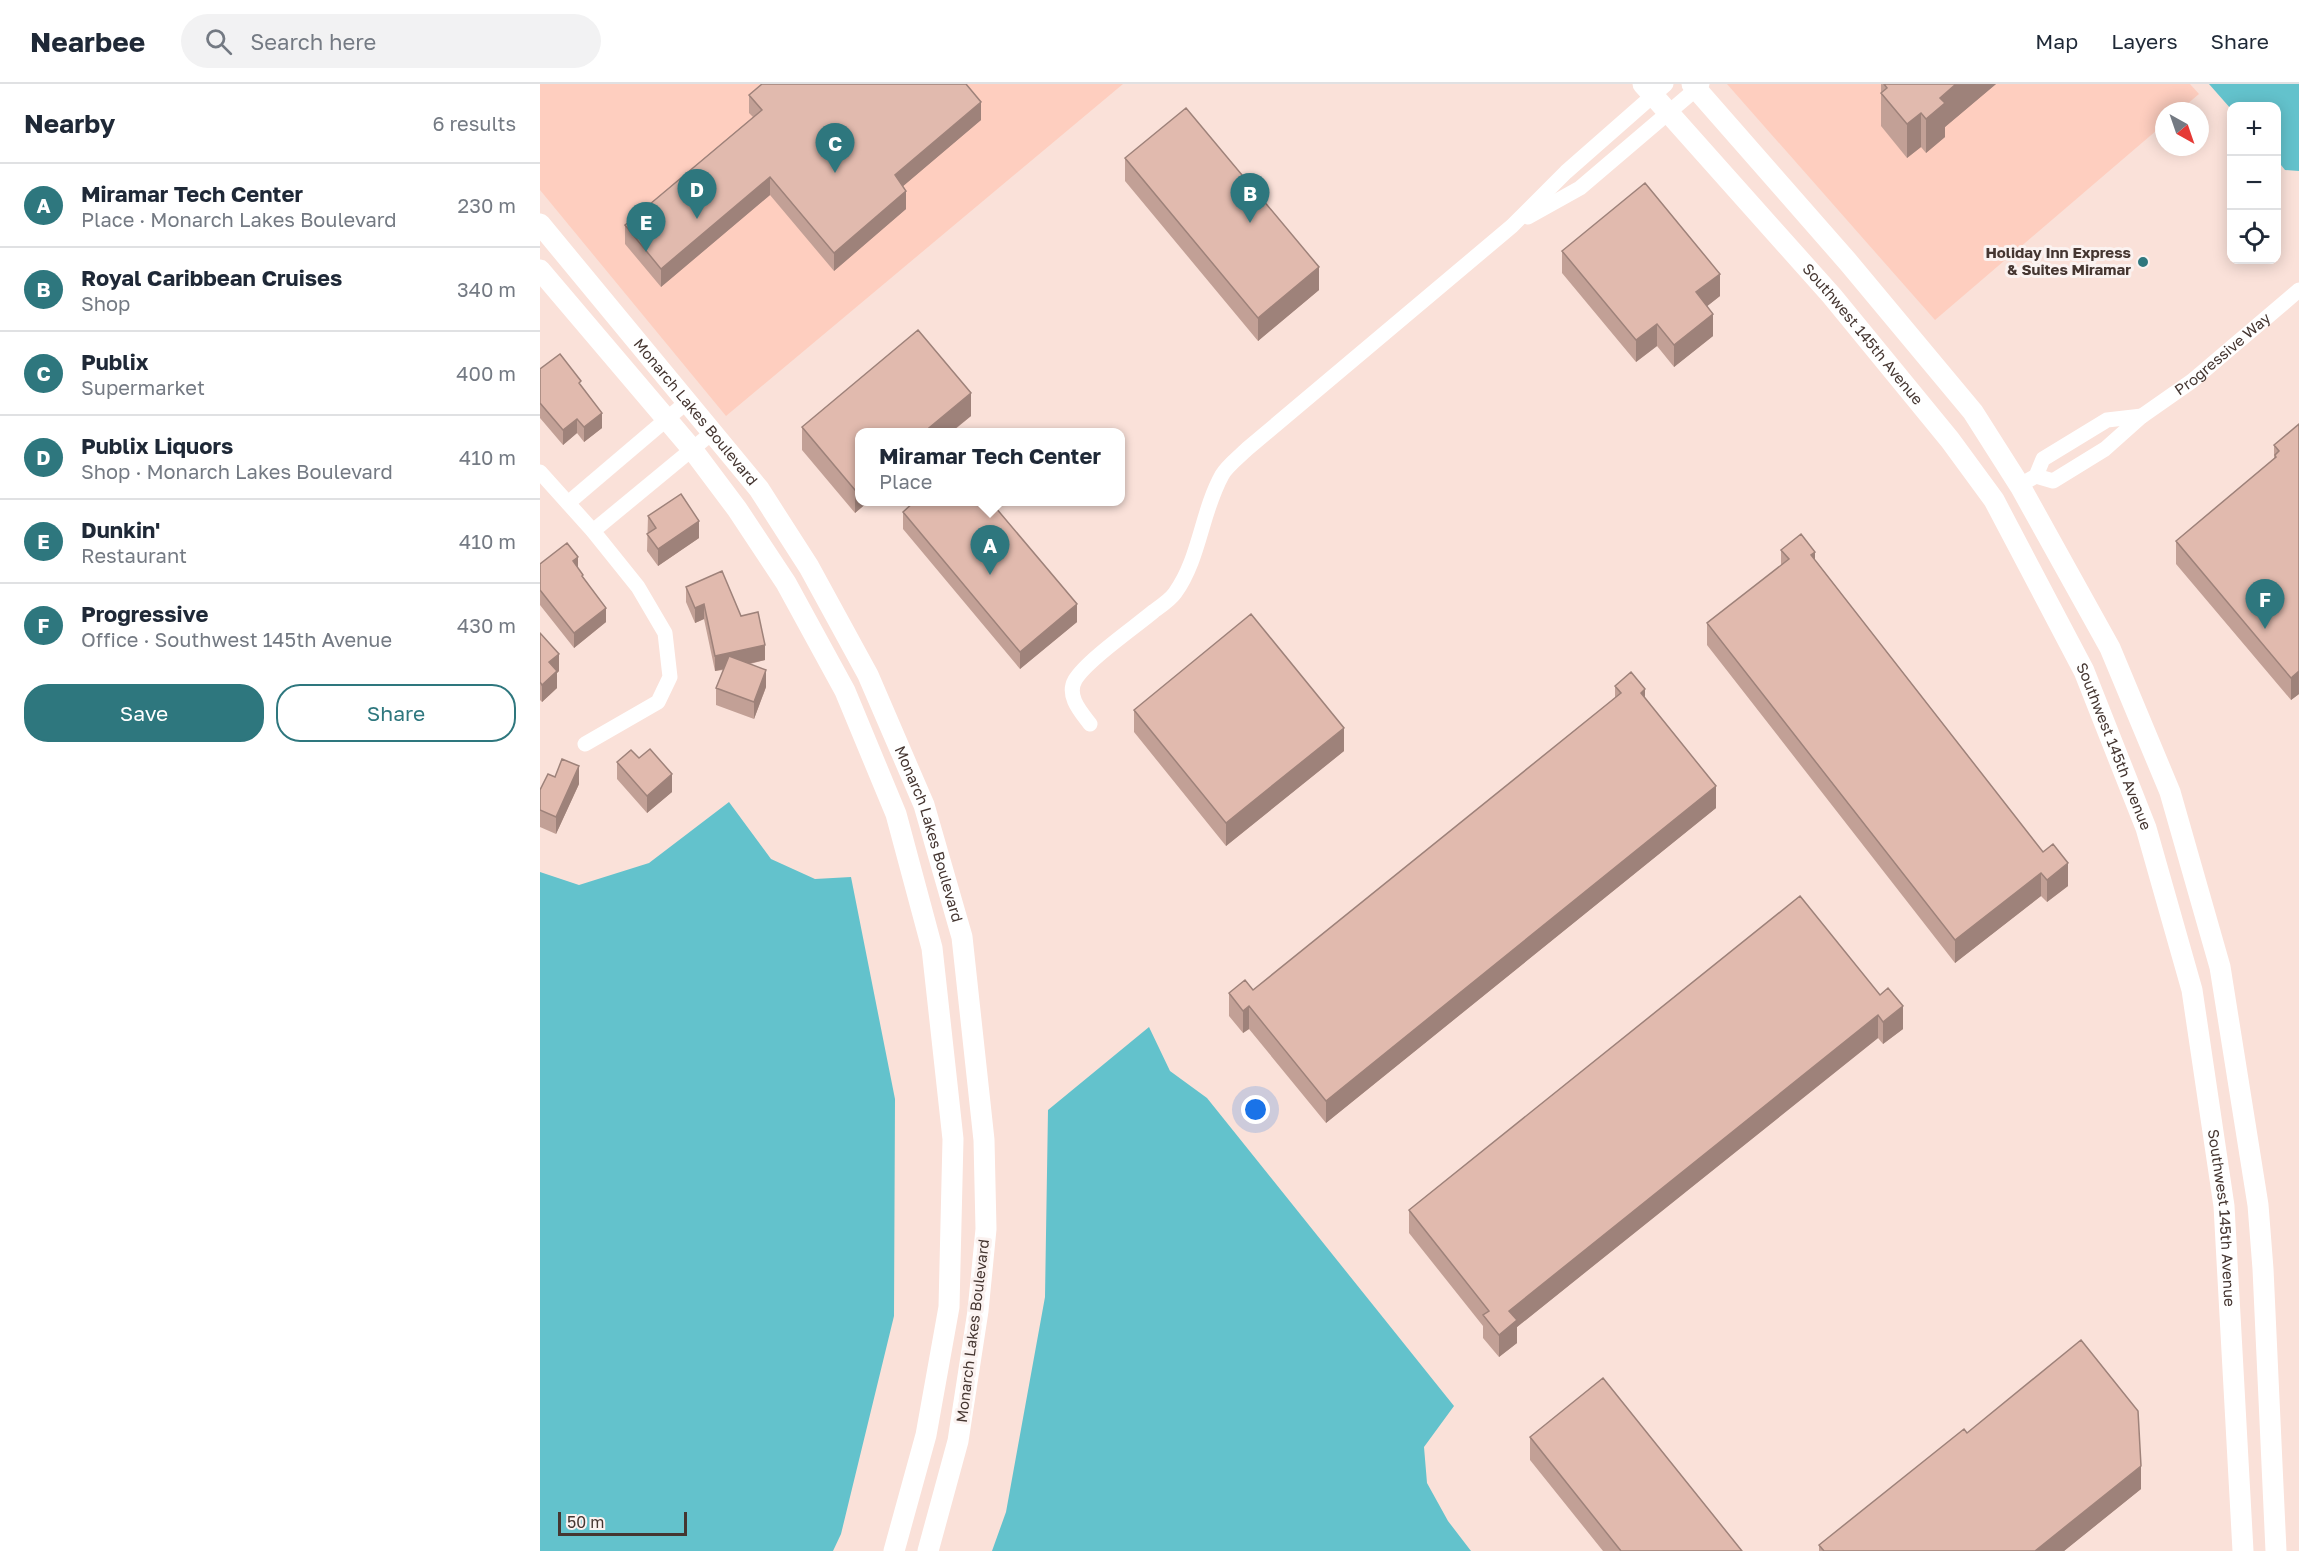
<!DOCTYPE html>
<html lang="en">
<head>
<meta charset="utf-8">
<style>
  body { margin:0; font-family:"Golos Text",sans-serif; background:#f2f2f3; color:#1f2937 }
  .controls { position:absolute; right:18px; top:18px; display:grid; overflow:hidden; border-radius:12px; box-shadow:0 3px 15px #0003 }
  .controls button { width:54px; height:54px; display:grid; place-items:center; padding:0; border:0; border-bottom:2px solid #e0e1e3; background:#fff; color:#1f2937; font:30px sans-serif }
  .compass { position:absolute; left:1615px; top:18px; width:54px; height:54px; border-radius:50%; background:#fff; box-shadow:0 3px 15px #0003; rotate:140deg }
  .scale { position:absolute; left:18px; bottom:15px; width:129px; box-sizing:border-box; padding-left:6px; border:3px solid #453631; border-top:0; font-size:16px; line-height:21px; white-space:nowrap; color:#453631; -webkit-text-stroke:4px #fbf2f0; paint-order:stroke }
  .you { position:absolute; left:716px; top:1026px; width:21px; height:21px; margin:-15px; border:4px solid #fff; border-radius:50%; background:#1a73e8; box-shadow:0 0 0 9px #1a73e833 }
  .badge { display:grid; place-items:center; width:39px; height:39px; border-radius:50%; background:#2e777e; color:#fff; font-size:20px; font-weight:700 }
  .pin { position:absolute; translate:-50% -50px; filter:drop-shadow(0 2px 3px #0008) }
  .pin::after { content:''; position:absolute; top:32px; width:21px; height:18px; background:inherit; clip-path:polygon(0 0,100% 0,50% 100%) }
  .popup { position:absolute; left:315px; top:344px; width:270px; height:78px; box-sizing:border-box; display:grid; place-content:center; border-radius:12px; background:#fff; filter:drop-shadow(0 2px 4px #0005); font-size:20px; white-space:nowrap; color:#747a83 }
  .popup b { font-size:22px; color:#1f2937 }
  .popup::after { content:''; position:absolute; left:50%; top:100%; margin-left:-12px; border:12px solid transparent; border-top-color:#fff }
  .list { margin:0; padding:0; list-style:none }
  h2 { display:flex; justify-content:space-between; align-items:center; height:78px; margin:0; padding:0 24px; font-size:26px }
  h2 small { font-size:20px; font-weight:400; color:#747a83 }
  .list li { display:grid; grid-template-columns:39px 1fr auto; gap:18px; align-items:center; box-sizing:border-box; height:84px; padding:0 24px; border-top:2px solid #e0e1e3 }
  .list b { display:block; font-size:22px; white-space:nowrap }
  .list p { margin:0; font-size:20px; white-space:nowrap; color:#747a83 }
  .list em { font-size:20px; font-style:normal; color:#747a83 }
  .actions { display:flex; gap:12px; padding:18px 24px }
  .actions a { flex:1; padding:14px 0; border:2px solid #2e777e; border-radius:24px; text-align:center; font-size:21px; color:#2e777e }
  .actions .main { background:#2e777e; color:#fff }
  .icon { flex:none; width:33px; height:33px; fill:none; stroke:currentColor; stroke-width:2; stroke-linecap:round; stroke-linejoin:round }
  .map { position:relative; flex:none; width:1759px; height:1467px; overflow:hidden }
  header { display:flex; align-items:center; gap:36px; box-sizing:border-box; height:84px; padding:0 30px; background:#fff; border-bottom:2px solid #e0e1e3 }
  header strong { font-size:28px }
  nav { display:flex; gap:33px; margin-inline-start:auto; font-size:21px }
  .search { width:420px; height:54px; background:#f2f2f3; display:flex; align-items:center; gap:15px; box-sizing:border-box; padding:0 21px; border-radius:33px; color:#747a83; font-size:22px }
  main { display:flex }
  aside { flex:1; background:#fff }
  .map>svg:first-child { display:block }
  .built { fill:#fecebf }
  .water { fill:#63c2cc }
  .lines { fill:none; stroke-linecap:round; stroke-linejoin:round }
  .street { stroke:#fff; stroke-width:15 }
  .secondary { stroke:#fff; stroke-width:21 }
  .wall { fill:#c2a096 }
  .shaded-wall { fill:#9e827a }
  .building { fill:#e1baae; stroke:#9e827a; stroke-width:1.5 }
  .poi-dot { fill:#2e777e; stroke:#fbf2f0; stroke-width:2 }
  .labels { text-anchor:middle; stroke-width:6; stroke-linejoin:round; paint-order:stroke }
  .poi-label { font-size:15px; font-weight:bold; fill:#453631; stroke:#fbf2f0; text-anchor:end }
  .street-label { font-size:15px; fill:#453631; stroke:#fbf2f0 }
</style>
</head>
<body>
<header>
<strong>Nearbee</strong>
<div class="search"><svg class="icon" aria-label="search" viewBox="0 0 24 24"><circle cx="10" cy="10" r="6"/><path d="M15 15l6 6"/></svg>Search here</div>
<nav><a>Map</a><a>Layers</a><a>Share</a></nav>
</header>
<main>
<aside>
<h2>Nearby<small>6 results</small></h2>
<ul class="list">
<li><span class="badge">A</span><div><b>Miramar Tech Center</b><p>Place · Monarch Lakes Boulevard</p></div><em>230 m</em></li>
<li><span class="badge">B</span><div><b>Royal Caribbean Cruises</b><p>Shop</p></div><em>340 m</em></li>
<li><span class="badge">C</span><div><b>Publix</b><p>Supermarket</p></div><em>400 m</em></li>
<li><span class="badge">D</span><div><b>Publix Liquors</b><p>Shop · Monarch Lakes Boulevard</p></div><em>410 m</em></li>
<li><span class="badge">E</span><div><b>Dunkin'</b><p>Restaurant</p></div><em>410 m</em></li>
<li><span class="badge">F</span><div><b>Progressive</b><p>Office · Southwest 145th Avenue</p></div><em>430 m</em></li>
</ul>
<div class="actions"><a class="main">Save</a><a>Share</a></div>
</aside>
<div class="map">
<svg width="1759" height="1467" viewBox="0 0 1759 1467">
  <rect width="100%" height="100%" fill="#fae1d9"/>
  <path class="built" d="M0,0H583L186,332L0,106Z
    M1187,0H1650L1659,10L1639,27H1624V40L1395,236Z"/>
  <path class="water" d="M1669,0H1759V87L1745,86L1737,76L1736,22H1692L1691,25Z
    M189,718L231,775L275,795L311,793L355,1015L354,1232L301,1450L293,1467H0V788L39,801L109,779Z
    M609,943L630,987L667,1014L914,1322L884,1363L887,1399L908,1437L931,1467H452L466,1428L505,1213L508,1026Z"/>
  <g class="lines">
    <g class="street">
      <path d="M988,133L1040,104L1162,0"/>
      <path d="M0,388L53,447L98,503L125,549L130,593L118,618L45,660"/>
      <path id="s1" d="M1496,392L1513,397L1565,365L1602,332L1652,297L1759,206"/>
      <path d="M1487,397L1496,392L1503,375L1567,336L1602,332"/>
      <path d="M28,419L148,317"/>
      <path d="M53,447L173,348"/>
      <path d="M550,640C541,628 526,612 535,596C546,577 595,543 614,527C621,522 630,516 635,509C660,474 661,429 682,391C687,382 699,373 707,365L972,142L1026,88L1126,0"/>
    </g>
    <g class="secondary">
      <path id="s2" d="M1103,0L1292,212L1410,356L1454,416L1544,587L1606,744L1652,906L1684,1122L1703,1467"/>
      <path d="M1152,0L1308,178L1433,328L1480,402L1570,564L1630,708L1680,883L1718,1121L1723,1185L1736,1467"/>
      <path id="s3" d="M0,140L219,405L269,483L328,591L384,721L422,853L444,1056L446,1145L438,1227L418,1357L388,1467"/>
      <path d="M0,186L152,365L197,425L246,499L305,607L356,730L392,864L413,1055L409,1223L386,1351L354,1467"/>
    </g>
  </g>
  <path class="wall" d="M1341,0H1456L1405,43V53L1386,69L1381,63L1367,74L1341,42Z
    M209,11L441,36L363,102L366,125L294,187L230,111L121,203L85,160V141L213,33L209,29Z
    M585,74L779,206L718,257L585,97Z
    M1022,167L1180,212L1167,222L1173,252L1134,283L1117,262L1096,278L1022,189Z
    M0,285L41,302L62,344L44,358L37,349L23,361L0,334Z
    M431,332L315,429L262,366V343Z
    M1759,340V610L1751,616L1636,480V457L1734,375V361Z
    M363,428L537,538L480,585L363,445Z
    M108,432L159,454L118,482L107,467Z
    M1241,466L1275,476L1528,802L1507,818L1501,812L1415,879L1167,561V539L1241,482Z
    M0,480L38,484L66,538L34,564L0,521Z
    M146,503L201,532L225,576L210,580L226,603L214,635L176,621V604L183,586L175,587L164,535L155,539L146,518Z
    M0,549L19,587L17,589V604L2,618L0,616Z
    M1075,602L1105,614L1176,724L786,1039L709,945L703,949L689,932V909L713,906L1075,614Z
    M594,626L804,667L686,762L594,648Z
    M99,674L132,708L107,729L77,695V678Z
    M15,693L39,700L16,750L0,743V706Z
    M1260,812L1363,945L1343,960L1338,954L977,1243V1259L959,1273L943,1254V1242L869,1149V1126Z
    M1427,1349L1601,1405L1524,1467H1279V1461Z
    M990,1353L1202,1467H1063L990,1376Z"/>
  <path class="shaded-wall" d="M1416,0H1456L1405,43V53L1386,69V35L1400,14Z
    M441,18V36L355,109V91Z
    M1381,29V63L1367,74V40Z
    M230,93V111L121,203V185Z
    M366,107V125L294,187V169Z
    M779,183V206L718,257V234Z
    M1180,190V212L1156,231V208Z
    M1173,230V252L1134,283V261Z
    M1117,240V262L1096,278V256Z
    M431,309V332L411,348H384Z
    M62,329V344L44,358V343Z
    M37,335V349L23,361V346Z
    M320,403V417H329L315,429V406Z
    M159,437V454L118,482V465Z
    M1275,468V491L1271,471Z
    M38,473V488L33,477Z
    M164,520V535L155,539V524Z
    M537,520V538L480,585V568Z
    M66,524V538L34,564V549Z
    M225,561V576L175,587V572Z
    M19,570V587L17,589V604L2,618V601L9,578Z
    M226,586V603L214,635V618Z
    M1759,587V610L1751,616V594Z
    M1105,605V628L1101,609Z
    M804,644V667L686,762V739Z
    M39,682V700L16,750V733Z
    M132,690V708L107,729V712Z
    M1176,702V724L786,1039V1017Z
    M1528,779V802L1507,818V796Z
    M1501,789V812L1415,879V856Z
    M709,922V945L703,949V927Z
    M1363,922V945L1343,960V938Z
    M1338,931V954L977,1243V1259L959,1273V1251L969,1227Z
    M1601,1382V1405L1524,1467H1495Z"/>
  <path class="building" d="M222,0H426L441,18L355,91L366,107L294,169L230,93L121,185L85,141L222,26L209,11Z
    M1344,0H1416L1400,14L1405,19L1386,35L1381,29L1367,40L1341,9L1347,4Z
    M646,24L779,183L718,234L585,74Z
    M1105,99L1180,190L1156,208L1173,230L1134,261L1117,240L1096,256L1022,167Z
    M378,246L431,309L384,348H320V403L315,406L262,343Z
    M20,270L41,297L39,299L62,329L44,343L37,335L23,346L0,319V285Z
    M1759,340V587L1751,594L1636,457L1736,373L1735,371L1739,367L1734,361Z
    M141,410L159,437L118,465L107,450L116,444L108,432Z
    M375,417H450L537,520L480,568L363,428Z
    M1261,450L1275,468L1271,471L1503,768L1513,760L1528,779L1507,796L1501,789L1415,856L1167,539L1249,475L1241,466Z
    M27,459L38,473L33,477L43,491L42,492L66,524L34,549L0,506V480Z
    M182,487L201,532L218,528L225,561L175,572L164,520L155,524L146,503Z
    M711,530L804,644L686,739L594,626Z
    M0,549L19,570L9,578L17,587L2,601L0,598Z
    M189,572L226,586L214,618L176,604Z
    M1091,588L1105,605L1101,609L1176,702L786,1017L709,922L703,927L689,909L705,896L713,906L1081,609L1075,602Z
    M110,665L132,690L107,712L77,678L91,666L99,674Z
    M22,675L39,682L16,733L0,726V706L8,690L15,693Z
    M1260,812L1340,911L1348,904L1363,922L1343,938L1338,931L969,1227L977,1236L959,1251L943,1231L949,1227L869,1126Z
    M1541,1256L1598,1327L1601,1382L1495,1467H1284L1279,1461L1424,1345L1427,1349Z
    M1063,1294L1202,1467H1081L990,1353Z"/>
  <circle class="poi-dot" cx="1603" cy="178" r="6"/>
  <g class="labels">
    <g class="poi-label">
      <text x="1591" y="174">Holiday Inn Express<tspan x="1591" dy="17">&amp; Suites Miramar</tspan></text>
    </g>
    <g class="street-label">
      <text dy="5" stroke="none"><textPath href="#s2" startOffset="333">Southwest 145th Avenue</textPath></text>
      <text dy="5" stroke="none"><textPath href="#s1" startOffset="230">Progressive Way</textPath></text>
      <text dy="5" stroke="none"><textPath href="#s3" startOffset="244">Monarch Lakes Boulevard</textPath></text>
      <text dy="5" stroke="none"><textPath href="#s2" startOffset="819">Southwest 145th Avenue</textPath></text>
      <text dy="5" stroke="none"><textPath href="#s3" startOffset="730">Monarch Lakes Boulevard</textPath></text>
      <text dy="5" stroke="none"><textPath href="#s2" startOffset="1305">Southwest 145th Avenue</textPath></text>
      <text transform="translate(433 1247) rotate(-83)" y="5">Monarch Lakes Boulevard</text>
    </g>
  </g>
</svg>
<div class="controls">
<button>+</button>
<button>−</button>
<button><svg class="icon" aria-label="locate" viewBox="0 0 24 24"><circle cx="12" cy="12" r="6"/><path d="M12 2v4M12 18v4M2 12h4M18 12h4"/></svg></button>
</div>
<svg class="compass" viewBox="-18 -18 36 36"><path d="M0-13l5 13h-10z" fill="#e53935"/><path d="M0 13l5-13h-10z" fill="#747a83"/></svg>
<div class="scale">50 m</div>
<div class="you"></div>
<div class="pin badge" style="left:450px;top:491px">A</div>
<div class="popup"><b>Miramar Tech Center</b>Place</div>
<div class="pin badge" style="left:710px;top:139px">B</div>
<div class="pin badge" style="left:295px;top:89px">C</div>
<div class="pin badge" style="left:157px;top:135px">D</div>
<div class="pin badge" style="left:106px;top:168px">E</div>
<div class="pin badge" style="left:1725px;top:545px">F</div>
</div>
</main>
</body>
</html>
